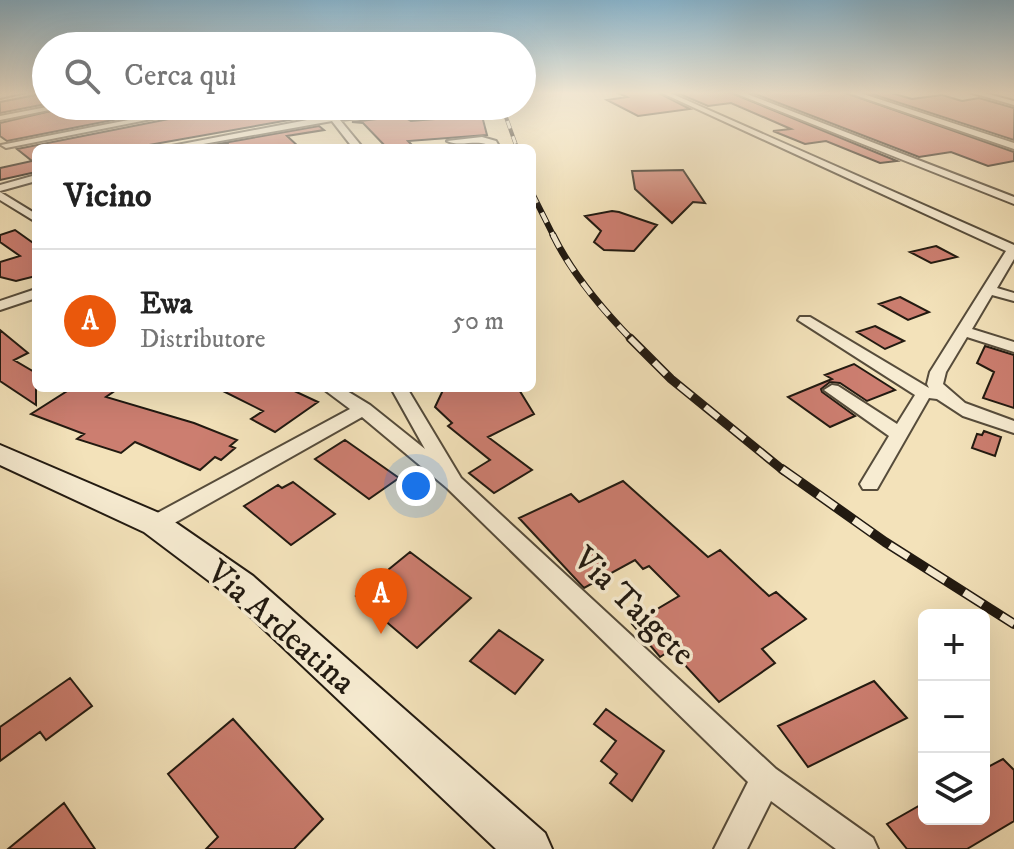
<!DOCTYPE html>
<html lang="it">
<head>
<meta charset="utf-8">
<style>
  body { margin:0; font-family:"IM FELL DW Pica",serif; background:#f6f6f6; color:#222 }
  .controls { position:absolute; right:24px; bottom:24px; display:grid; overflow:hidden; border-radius:12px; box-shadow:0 8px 32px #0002 }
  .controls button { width:72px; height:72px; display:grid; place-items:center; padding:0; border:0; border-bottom:2px solid #e0e0e0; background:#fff; color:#222; font:40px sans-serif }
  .you { position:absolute; left:416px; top:486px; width:28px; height:28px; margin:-20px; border:6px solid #fff; border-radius:50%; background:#1a73e8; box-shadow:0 0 0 12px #1a73e833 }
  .badge { display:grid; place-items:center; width:52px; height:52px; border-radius:50%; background:#ea580c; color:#fff; font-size:26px; font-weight:700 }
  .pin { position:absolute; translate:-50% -66px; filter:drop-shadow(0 2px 4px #0008) }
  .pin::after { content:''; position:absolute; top:42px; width:28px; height:24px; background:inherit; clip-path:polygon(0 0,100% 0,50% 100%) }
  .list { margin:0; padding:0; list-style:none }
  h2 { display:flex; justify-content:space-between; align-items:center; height:104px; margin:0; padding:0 32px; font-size:34px }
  h2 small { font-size:26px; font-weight:400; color:#767676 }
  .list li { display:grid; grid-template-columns:52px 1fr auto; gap:24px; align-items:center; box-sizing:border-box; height:144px; padding:0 32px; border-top:2px solid #e0e0e0 }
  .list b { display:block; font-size:30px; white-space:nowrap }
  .list p { margin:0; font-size:26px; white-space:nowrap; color:#767676 }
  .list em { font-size:26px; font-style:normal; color:#767676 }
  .icon { flex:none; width:44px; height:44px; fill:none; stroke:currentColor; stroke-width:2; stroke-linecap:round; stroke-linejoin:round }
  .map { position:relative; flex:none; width:1014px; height:849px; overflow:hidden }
  .search { position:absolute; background:#fff; box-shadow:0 8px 32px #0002; left:32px; top:32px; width:504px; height:88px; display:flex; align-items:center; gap:20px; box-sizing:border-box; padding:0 28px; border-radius:44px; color:#767676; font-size:30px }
  .panel { position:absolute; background:#fff; box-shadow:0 8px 32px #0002; left:32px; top:144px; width:504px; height:248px; border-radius:12px }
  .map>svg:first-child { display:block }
  .building { fill:#cc7e70; stroke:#221a11; stroke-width:2 }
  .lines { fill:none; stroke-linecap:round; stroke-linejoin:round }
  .minor-casing { stroke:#564c3b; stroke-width:4 }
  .secondary-casing { stroke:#221a11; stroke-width:4 }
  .minor { fill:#f7ecd2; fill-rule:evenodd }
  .secondary { fill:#f7ecd2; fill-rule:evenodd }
  .rail-far4-casing { stroke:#221a11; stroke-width:4 }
  .rail-far3-casing { stroke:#221a11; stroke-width:6 }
  .rail-far2-casing { stroke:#221a11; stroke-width:7 }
  .rail-far1-casing { stroke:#221a11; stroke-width:9 }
  .rail-casing { stroke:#221a11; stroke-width:10 }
  .rail-far4 { stroke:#f7ecd2; stroke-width:3; stroke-dasharray:8; stroke-linecap:butt }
  .rail-far3 { stroke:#f7ecd2; stroke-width:4; stroke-dasharray:11; stroke-linecap:butt }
  .rail-far2 { stroke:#f7ecd2; stroke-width:5; stroke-dasharray:14; stroke-linecap:butt }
  .rail-far1 { stroke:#f7ecd2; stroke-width:6; stroke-dasharray:17; stroke-linecap:butt }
  .rail { stroke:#f7ecd2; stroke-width:7; stroke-dasharray:22; stroke-linecap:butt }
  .labels { text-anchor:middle; stroke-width:7; stroke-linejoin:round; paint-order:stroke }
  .near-street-label { font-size:34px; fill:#221a11; stroke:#f7ecd2 }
</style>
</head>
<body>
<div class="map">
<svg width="1014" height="849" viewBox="0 0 1014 849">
  <rect width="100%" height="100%" fill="#f3e2ba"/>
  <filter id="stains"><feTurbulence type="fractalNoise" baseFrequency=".0025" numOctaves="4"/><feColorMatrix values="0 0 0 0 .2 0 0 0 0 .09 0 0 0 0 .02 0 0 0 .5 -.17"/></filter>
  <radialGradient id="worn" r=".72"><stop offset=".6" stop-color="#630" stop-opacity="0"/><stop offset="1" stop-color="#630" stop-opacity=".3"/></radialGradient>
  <path class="building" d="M616,92H657L690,109L638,116L607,100L627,97Z
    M675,92H729L897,161L880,163L826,141L805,144L773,131L791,129L731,103L708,106Z
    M750,92H843L1014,152V161L988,166L951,152L919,157Z
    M866,92H888L912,99L942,95L962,101L979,98L1014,108V140Z
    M46,93V104L0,113V102Z
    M72,106H184L7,141L0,136V123Z
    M264,106L273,114L318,109L323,114L132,148H36V172L0,180V168L32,161L17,149L194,114L198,116Z
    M481,112L487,135L408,141L415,148H387L363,123L352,122L402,116L411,121L446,118L445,114Z
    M319,126L324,130L287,136L300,148H228V144L201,147Z
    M683,170L705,203L693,202L672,223L635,189L632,171Z
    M612,211L619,212L657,225L634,251L604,250L594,242L601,231L585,216Z
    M15,230L36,245V276L16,281L0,277V262L20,256L0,242V235Z
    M936,246L957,257L931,263L910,252Z
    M900,297L929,312L908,320L879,304Z
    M875,326L904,341L885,349L857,332Z
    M0,330L28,353L14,360L36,373V405L0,381Z
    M985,346L1014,355V408L983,398L994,372L977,363Z
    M854,364L895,390L867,401L840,383L830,382L821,389L822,392L855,416L830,427L788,397L832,379L825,375Z
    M72,388H119L106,397L194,423L237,440L230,446L235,448L221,460L215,457L200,470L135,442L121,453L77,439L84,434L31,414Z
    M217,388H288L318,402L275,432L251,419L263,411Z
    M444,388H518L534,414L488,437L532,470L494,493L469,473L490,460L448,426L452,423L435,407Z
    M984,431L1001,437L995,456L972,448L977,434L982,435Z
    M345,440L399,478L369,499L315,459Z
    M623,481L708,557L720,550L769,596L776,592L806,619L762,649L775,663L719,702L671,650L660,657L632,624L679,596L649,566L643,569L635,560L584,588L519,518L571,494L579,502Z
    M293,482L335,514L291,545L244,506L278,485L282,488Z
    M410,552L471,598L417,648L356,596Z
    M499,630L543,660L515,694L470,661Z
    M70,678L92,706L46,740L40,732L0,761V727Z
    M874,681L907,718L808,767L778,726Z
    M606,709L664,751L632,801L610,783L617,774L601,761L616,741L594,724Z
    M233,719L323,819L294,849H206L218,837L168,774Z
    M1003,759L1014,770V821L967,849H907L887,824L924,803V819H984V769Z
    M64,803L95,849H8Z"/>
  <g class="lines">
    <g class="minor-casing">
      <path id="minor" d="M11,92H26L0,98V94Z
        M660,92H668L1014,245V259L997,288L1014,293V301L992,295L972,329L1014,342V352L967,337L946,372L943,384L965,403L1014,421V433L963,416L937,399L929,398L877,489H863L860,484L889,436L824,390L832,385L838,386L897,424L915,395L798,320L800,317H810L929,388L927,384L930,372L1006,251Z
        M732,92H742L1014,197V204Z
        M846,92H857L1014,143V149Z
        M969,92H980L1014,101V105Z
        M52,106H69L0,120V116Z
        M200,106H217L6,148L1,145Z
        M320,106H328L336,116L472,106L340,120L363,148H353L332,121L181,148H161L328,116Z
        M482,137L496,141L500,148C490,148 490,144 481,143C469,142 457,146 447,141Z
        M36,175V181L0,191V185Z
        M0,192L36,214V222L0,200Z
        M36,289V298L0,310V301Z
        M322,388H342L370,405L425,449L391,388H407L461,478L776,769L873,838L878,849H836L771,801L747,849H714L748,782L447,488L362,417L162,530L155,532L148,530L144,524L148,518L350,409Z"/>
    </g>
    <g class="secondary-casing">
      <path id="secondary" d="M0,445L166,516L253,576L545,833L552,849H496L229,596L144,532L0,465Z"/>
    </g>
    <use href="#minor" class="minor"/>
    <use href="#secondary" class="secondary"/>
    <g class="rail-far4-casing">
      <path id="rail-far4" d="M502,106L517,148"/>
    </g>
    <g class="rail-far3-casing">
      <path id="rail-far3" d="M532,193L554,237"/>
    </g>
    <g class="rail-far2-casing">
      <path id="rail-far2" d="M553,235C572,274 602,309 632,340"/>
    </g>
    <g class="rail-far1-casing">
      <path id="rail-far1" d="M630,338L671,379L784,471"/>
    </g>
    <g class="rail-casing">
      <path id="rail" d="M782,469L885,542L1014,624"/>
    </g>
    <use href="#rail-far4" class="rail-far4"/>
    <use href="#rail-far3" class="rail-far3"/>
    <use href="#rail-far2" class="rail-far2"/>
    <use href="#rail-far1" class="rail-far1"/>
    <use href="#rail" class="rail"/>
  </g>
  <linearGradient id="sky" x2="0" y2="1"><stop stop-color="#89b8d3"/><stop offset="0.44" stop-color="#faf2e0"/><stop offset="1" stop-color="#faf2e0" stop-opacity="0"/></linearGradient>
  <rect width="1014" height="211" fill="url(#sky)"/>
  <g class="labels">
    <g class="near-street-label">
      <text transform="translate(635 605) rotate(44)" y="12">Via Taigete</text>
      <text transform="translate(282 626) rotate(41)" y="12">Via Ardeatina</text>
    </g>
  </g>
  <rect width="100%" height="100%" filter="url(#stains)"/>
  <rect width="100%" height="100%" fill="url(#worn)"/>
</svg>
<div class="controls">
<button>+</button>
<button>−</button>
<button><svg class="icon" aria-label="layers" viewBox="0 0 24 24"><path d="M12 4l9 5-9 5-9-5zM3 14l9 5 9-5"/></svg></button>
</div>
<div class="you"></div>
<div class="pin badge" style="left:381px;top:634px">A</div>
<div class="search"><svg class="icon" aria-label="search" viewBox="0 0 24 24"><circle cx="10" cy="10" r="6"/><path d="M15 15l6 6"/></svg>Cerca qui</div>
<section class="panel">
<h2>Vicino<small></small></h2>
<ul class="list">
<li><span class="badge">A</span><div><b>Ewa</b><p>Distributore</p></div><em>50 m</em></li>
</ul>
</section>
</div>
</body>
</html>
